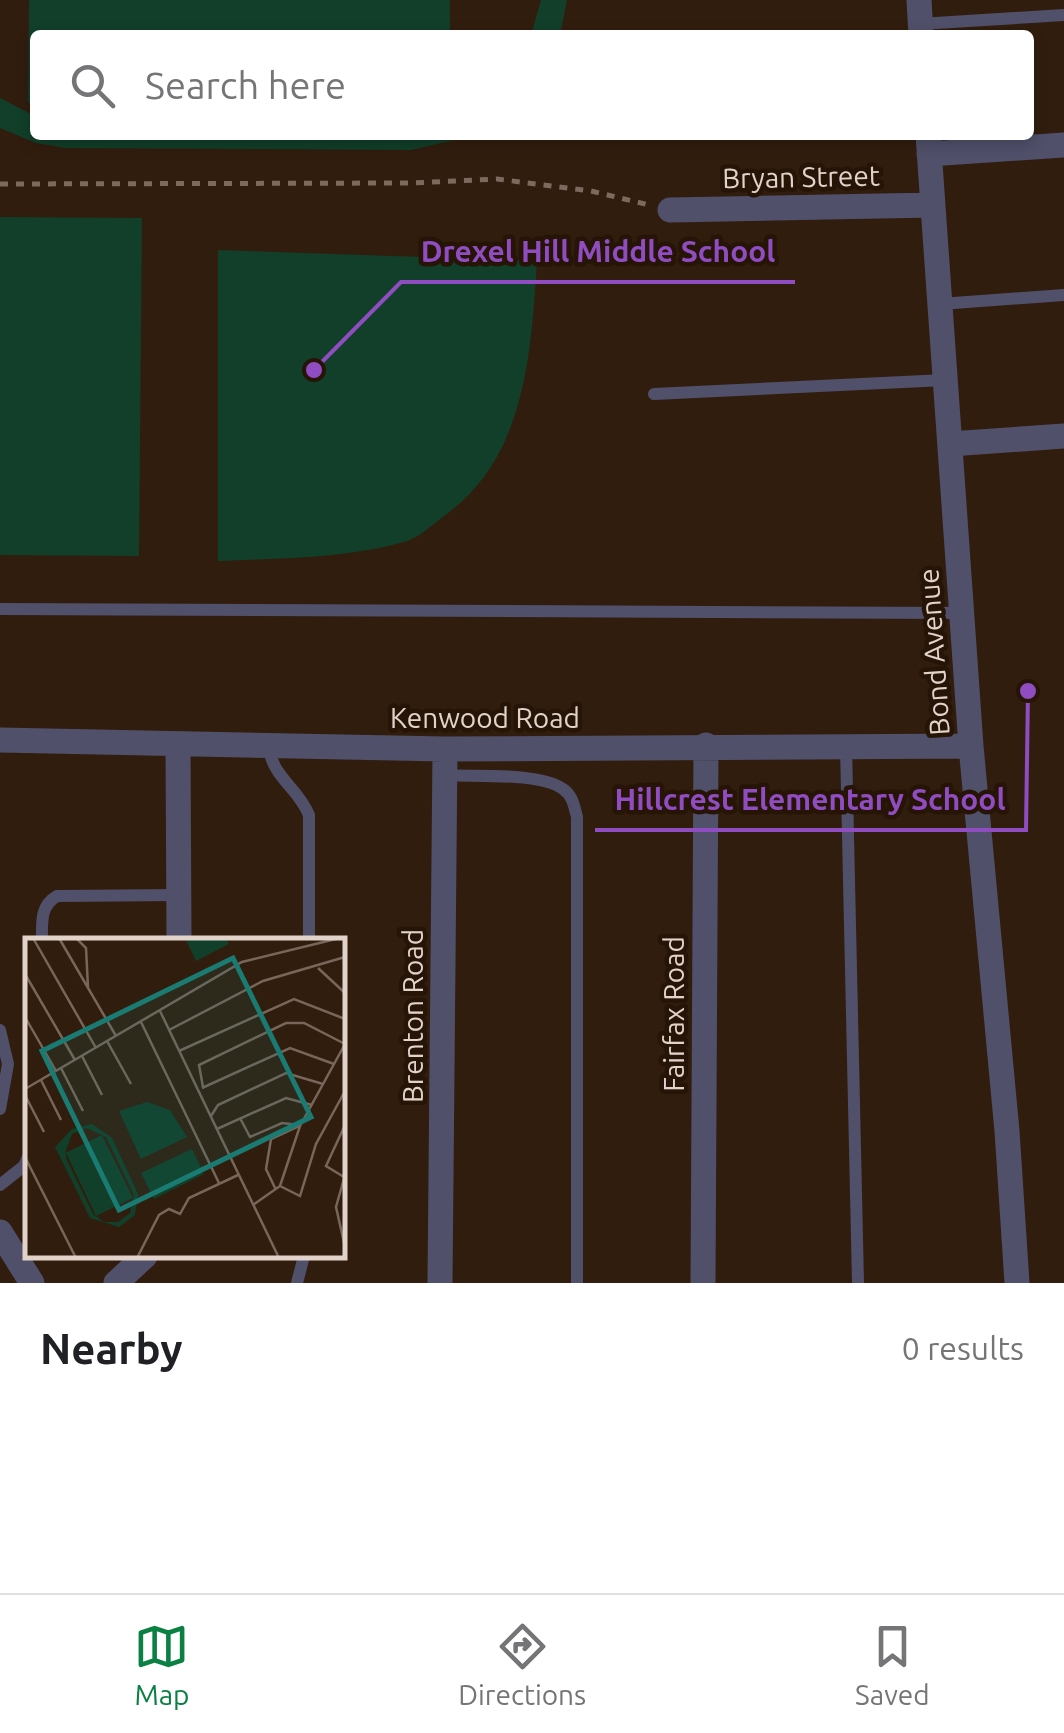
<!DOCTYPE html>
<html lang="en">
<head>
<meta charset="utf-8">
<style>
  body { margin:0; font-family:Ubuntu,sans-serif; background:#f6f6f6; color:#202124 }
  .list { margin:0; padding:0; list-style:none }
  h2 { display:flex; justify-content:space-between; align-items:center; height:130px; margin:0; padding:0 40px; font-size:42px }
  h2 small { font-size:32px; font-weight:400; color:#757577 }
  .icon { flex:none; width:55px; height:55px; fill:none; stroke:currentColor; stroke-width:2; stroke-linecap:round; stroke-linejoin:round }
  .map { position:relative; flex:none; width:1064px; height:1283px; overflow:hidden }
  .search { position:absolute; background:#fff; box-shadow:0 5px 15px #0003; left:30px; right:30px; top:30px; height:110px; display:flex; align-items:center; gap:25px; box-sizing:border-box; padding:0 35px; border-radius:10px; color:#757577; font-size:38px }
  .sheet { height:310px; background:#fff }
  nav { display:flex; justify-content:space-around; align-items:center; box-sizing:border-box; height:140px; border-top:2px solid #e0e0e0; background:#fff; font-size:28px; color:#757577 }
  nav a { display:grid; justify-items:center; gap:5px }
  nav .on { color:#0b8043 }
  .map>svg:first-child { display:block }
  .green { fill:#113f29 }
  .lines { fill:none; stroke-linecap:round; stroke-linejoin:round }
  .path { stroke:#7b6a5d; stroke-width:5; stroke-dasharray:8 8; stroke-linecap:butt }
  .service { stroke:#50506b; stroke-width:12 }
  .minor { stroke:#50506b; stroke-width:25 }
  .labels { text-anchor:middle; stroke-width:9; stroke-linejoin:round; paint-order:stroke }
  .street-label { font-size:28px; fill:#e1d3ca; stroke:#261406 }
  .inset-road { fill:none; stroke:#776659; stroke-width:2.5 }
  .view { fill:#1a7b73; fill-opacity:0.15; stroke:#1a7b73; stroke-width:5 }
  .inset-edge { fill:none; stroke:#e1d3ca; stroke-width:5 }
  .leader { fill:none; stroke:#8f4dc1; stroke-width:4 }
  .callout-dot { fill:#8f4dc1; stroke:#261406; stroke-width:4 }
  .callout-label { font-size:30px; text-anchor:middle; font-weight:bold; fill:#8f4dc1; stroke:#261406; stroke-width:9; stroke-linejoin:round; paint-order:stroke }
</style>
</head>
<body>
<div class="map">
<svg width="1064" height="1283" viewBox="0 0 1064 1283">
  <rect width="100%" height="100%" fill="#311d0e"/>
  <path class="green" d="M29,0H450V35H35V103H28Z
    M541,0H567L560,35H531Z
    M0,98L35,116V135H476L411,150L66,148L36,143L0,128Z
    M0,217L142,218L139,556L0,555Z
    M218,250L537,261C531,353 526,458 444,516C433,524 420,537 407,541C346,559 280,558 218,561Z"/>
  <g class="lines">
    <path class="path" d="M0,184L411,183L497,179L591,191L649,205"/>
    <path class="service" d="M920,24L1064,15
      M940,304L1064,295
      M654,394L945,380
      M0,609L962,613
      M268,746C274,780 297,786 309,815V941
      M846,746L858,1283
      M445,775C474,777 540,772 563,789C573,796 574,806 577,817V1283
      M42,941C42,922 40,906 57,896L180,895
      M0,1030L8,1064L0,1109
      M0,1185L24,1166L28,1157
      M297,1283L304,1256"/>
    <path class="minor" d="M919,0L921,35
      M928,135L971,746L1007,1131L1017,1283
      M929,154L1064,145
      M670,210L933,205
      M950,444L1064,436
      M0,740L445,749L971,746
      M178,744L179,941
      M0,1232L32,1283
      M116,1283L145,1256
      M440,1283L445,749
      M703,1283L706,745"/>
  </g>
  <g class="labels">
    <g class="street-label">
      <text transform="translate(801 177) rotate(-1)" y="10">Bryan Street</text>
      <text transform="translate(934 652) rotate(-94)" y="10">Bond Avenue</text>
      <text x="485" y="728">Kenwood Road</text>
      <text transform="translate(674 1014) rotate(-90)" y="10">Fairfax Road</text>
      <text transform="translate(413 1016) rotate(-90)" y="10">Brenton Road</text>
    </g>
  </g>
  <g transform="translate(25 938)">
    <rect width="320" height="320" fill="#311d0e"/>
    <path d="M160,0H201L204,6L171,23ZM122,164L145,172L162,199L116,221L94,173ZM67,186L87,200L113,256L110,277L94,289L65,280L30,209L47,191ZM62,190L81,199L109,257L105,275L93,284H79L68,276L41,220V215L71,278L108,260L77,197L40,215L47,196ZM167,211L179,236L129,261L116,235Z" fill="#113f29" fill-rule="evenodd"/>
    <path class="inset-road" d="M8,0L71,110M34,0L91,98M51,0L61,10L63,49M293,30L320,55M0,36L50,122M135,73L254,320M0,79L31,133M116,84L194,245M144,92L238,43L320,19M82,103L106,146M154,113L269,61L320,81M57,118L77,157M36,130L58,173M16,142L36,182M178,149L174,127L261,85H279L320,106M177,150L265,110L309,126M0,151L217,24L315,0M0,157L19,194M186,178L193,167L261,135L298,146M215,180L225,199L257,185L274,187M192,191L261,160L287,167M0,219L51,320M320,237L311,269L320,309M319,239L301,228L320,187M255,248L275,258L291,206L320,153M251,252L241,231L246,201L274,188M228,267L255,248L275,188L320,106M112,320L134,277L144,271L155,276L164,260L213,237"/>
    <path class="view" d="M208,20L286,179L94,272L17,113Z"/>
    <rect width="320" height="320" class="inset-edge"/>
  </g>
  <path class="leader" d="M314 370L401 282H795M1028 691L1026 830H595"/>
  <g class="callout-dot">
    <circle cx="314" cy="370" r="10"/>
    <circle cx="1028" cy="691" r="10"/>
  </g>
  <g class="callout-label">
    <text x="598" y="262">Drexel Hill Middle School</text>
    <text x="810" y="810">Hillcrest Elementary School</text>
  </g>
</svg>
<div class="search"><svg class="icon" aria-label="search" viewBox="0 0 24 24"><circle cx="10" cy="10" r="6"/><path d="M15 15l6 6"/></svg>Search here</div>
</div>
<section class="sheet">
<h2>Nearby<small>0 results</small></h2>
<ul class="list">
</ul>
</section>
<nav>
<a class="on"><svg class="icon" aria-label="map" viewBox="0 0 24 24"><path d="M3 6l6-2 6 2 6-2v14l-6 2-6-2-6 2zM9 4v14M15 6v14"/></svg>Map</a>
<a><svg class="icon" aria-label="directions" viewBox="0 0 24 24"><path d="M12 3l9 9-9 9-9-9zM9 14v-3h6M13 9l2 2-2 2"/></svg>Directions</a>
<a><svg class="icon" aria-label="saved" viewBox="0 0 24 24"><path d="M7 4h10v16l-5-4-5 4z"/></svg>Saved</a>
</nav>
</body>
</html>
